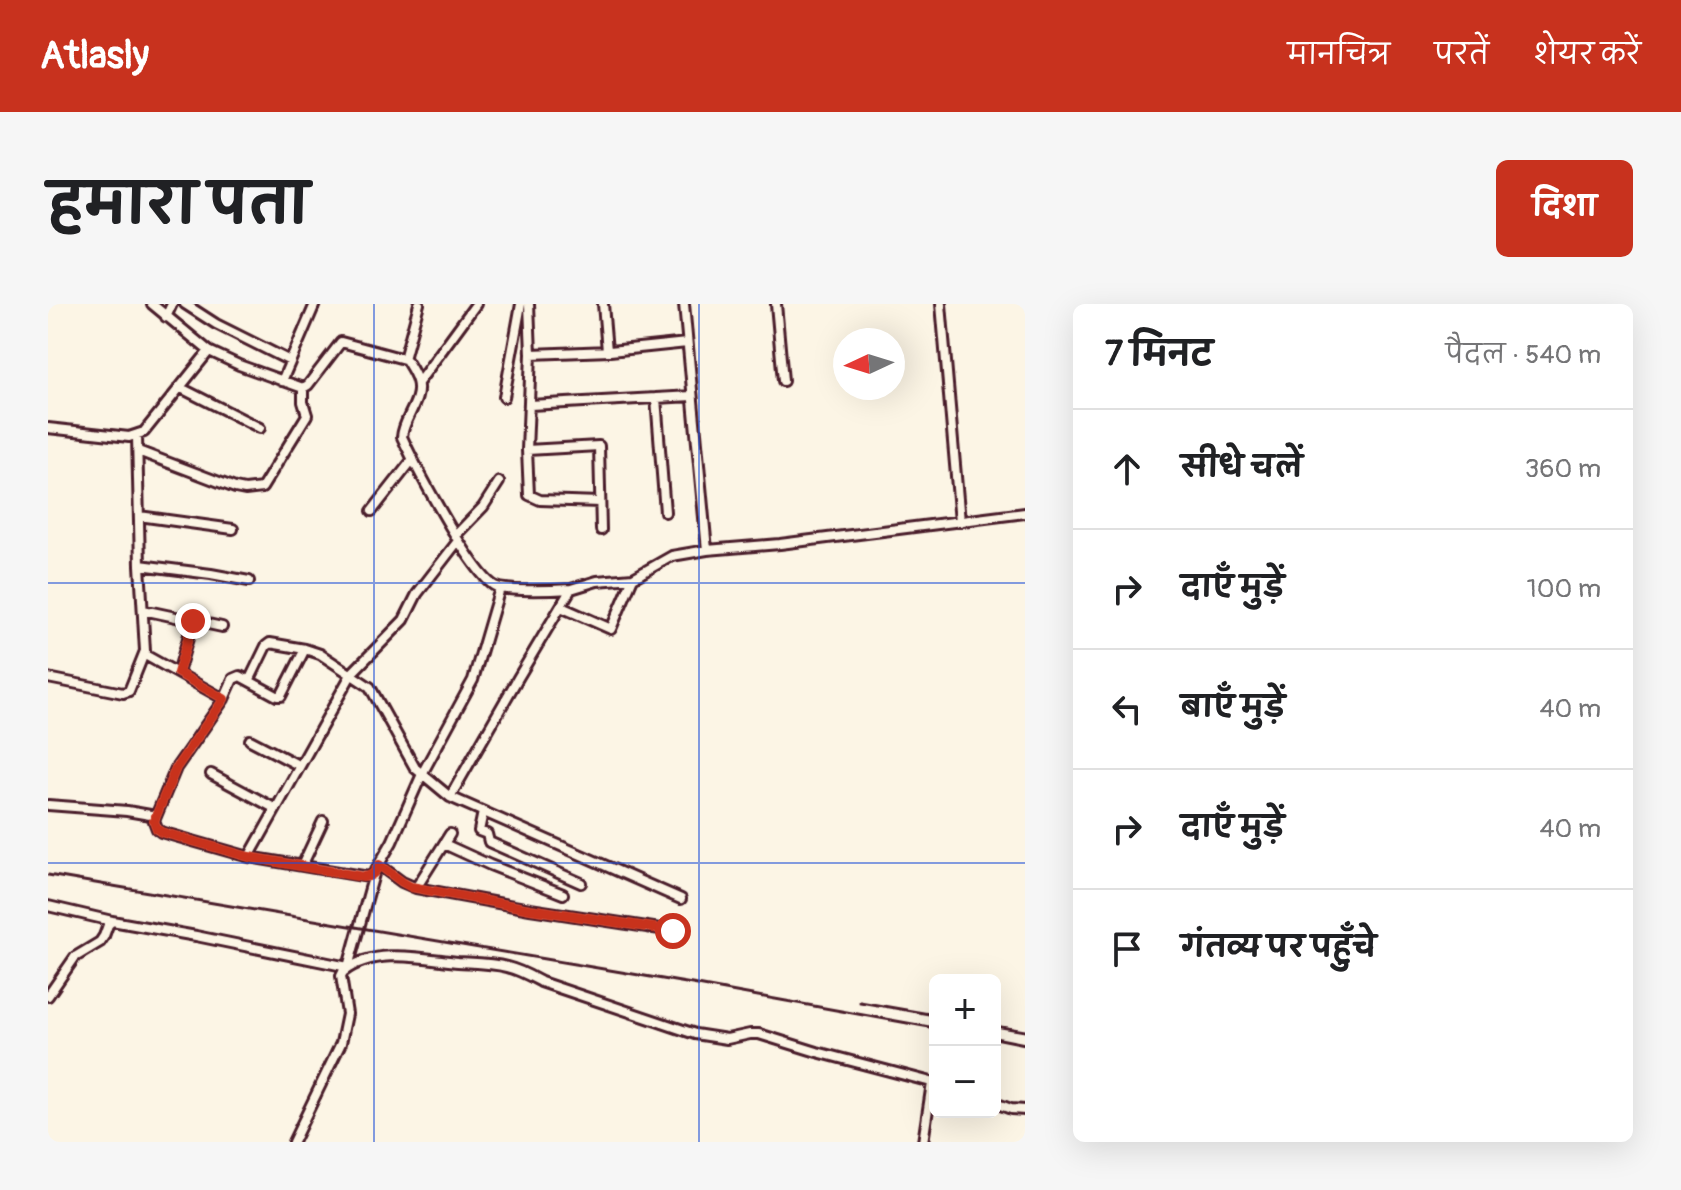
<!DOCTYPE html>
<html lang="hi">
<head>
<meta charset="utf-8">
<style>
  body { margin:0; font-family:Pangolin,"Playpen Sans Deva",sans-serif; background:#f6f6f6; color:#202124 }
  .controls { position:absolute; right:24px; bottom:24px; display:grid; overflow:hidden; border-radius:12px; box-shadow:0 8px 32px #0002 }
  .controls button { width:72px; height:72px; display:grid; place-items:center; padding:0; border:0; border-bottom:2px solid #e0e0e0; background:#fff; color:#202124; font:40px sans-serif }
  .compass { position:absolute; left:785px; top:24px; width:72px; height:72px; border-radius:50%; background:#fff; box-shadow:0 8px 32px #0002; rotate:266deg }
  .stop { position:absolute; width:24px; height:24px; margin:-18px; border:6px solid #c8321e; border-radius:50%; background:#fff }
  .stop.end { background:#c8321e; border-color:#fff; box-shadow:0 2px 8px #0008 }
  .list { margin:0; padding:0; list-style:none }
  h2 { display:flex; justify-content:space-between; align-items:center; height:104px; margin:0; padding:0 32px; font-size:34px }
  h2 small { font-size:26px; font-weight:400; color:#757577 }
  .list li { display:grid; grid-template-columns:52px 1fr auto; gap:24px; align-items:center; box-sizing:border-box; height:120px; padding:0 32px; border-top:2px solid #e0e0e0 }
  .list b { display:block; font-size:30px; white-space:nowrap }
  .list em { font-size:26px; font-style:normal; color:#757577 }
  .icon { flex:none; width:44px; height:44px; fill:none; stroke:currentColor; stroke-width:2; stroke-linecap:round; stroke-linejoin:round }
  .map { position:relative; flex:none; width:977px; height:838px; overflow:hidden; border-radius:12px }
  header { display:flex; align-items:center; gap:48px; box-sizing:border-box; height:112px; padding:0 40px; background:#c8321e; color:#fff }
  header strong { font-size:38px }
  nav { display:flex; gap:44px; margin-inline-start:auto; font-size:28px }
  .intro { display:flex; align-items:center; justify-content:space-between; box-sizing:border-box; height:192px; padding:0 48px }
  h1 { margin:0; font-size:56px }
  .button { padding:20px 36px; border-radius:12px; background:#c8321e; color:#fff; font-size:28px; font-weight:700 }
  main { display:flex; gap:48px; padding:0 48px }
  aside { flex:1; background:#fff; border-radius:12px; box-shadow:0 8px 32px #0002 }
  .map>svg:first-child { display:block }
  .lines { fill:none; stroke-linecap:round; stroke-linejoin:round }
  .street-casing { stroke:#4a1f2b; stroke-width:14 }
  .street { stroke:#fcf5e5; stroke-width:8 }
  .rail { stroke:#4a1f2b; stroke-width:3 }
  .route { stroke:#c8321e; stroke-width:10 }
  .grid { fill:none; stroke:#1d4ed8; stroke-width:2; stroke-opacity:0.55 }
</style>
</head>
<body>
<header>
<strong>Atlasly</strong>
<nav><a>मानचित्र</a><a>परतें</a><a>शेयर करें</a></nav>
</header>
<div class="intro"><h1>हमारा पता</h1><a class="button">दिशा</a></div>
<main>
<div class="map">
<svg width="977" height="838" viewBox="0 0 977 838">
  <rect width="100%" height="100%" fill="#fcf5e5"/>
  <filter id="ink" filterUnits="userSpaceOnUse"><feTurbulence type="fractalNoise" baseFrequency=".0125" numOctaves="2"/><feDisplacementMap in="SourceGraphic" scale="16" xChannelSelector="R" yChannelSelector="G"/><feConvolveMatrix kernelMatrix="1 2 1 2 8 2 1 2 1" color-interpolation-filters="sRGB"/></filter>
  <g filter="url(#ink)">
    <g class="lines">
      <g class="street-casing">
        <path id="street" d="M104,0L161,47
          M137,0L168,20L242,57
          M481,0L483,50L479,146L481,191L492,196L552,198
          M555,0L559,47
          M636,0L659,246
          M728,0L735,77
          M893,0L912,218
          M118,13L124,0
          M483,50L562,47L639,39
          M357,54C361,61 367,69 369,77C375,97 355,114 354,133C366,159 426,275 449,283C462,288 508,286 523,285
          M234,77L267,0
          M370,79L428,0
          M131,83L212,124
          M456,93L473,0
          M608,94L617,208
          M482,101L644,92
          M0,124L81,133L96,128L161,47L191,61L255,84L260,81L293,38L356,55L371,0
          M479,146L551,142L553,226
          M90,147L187,184L197,186L214,184L259,111L255,98V84
          M324,207L365,155
          M91,212L185,225
          M407,232L435,203L451,178
          M92,261L163,270L201,277
          M513,303L563,325L585,274
          M95,306L174,323
          M257,345L233,392H229L192,372L185,375L176,395L128,464L106,517L109,525L113,528L201,553L321,573L326,569L344,538L374,470L425,376L452,284
          M97,351L176,395
          M130,369L145,317
          M0,374L75,389L81,387L97,347L92,261L89,132
          M201,377L218,342L222,339L257,345L272,350L322,383L367,464L402,493
          M202,436L252,462
          M163,470L228,505
          M0,501L79,507L108,512
          M435,508L431,527L439,530L441,538L533,579
          M396,540L442,561L515,590
          M201,553L304,369L356,316L369,290L410,237
          M331,561L354,578L368,584L482,605L625,627
          M254,562L275,517
          M368,584L402,530
          M633,595L402,493L470,374L523,285L549,277L585,274L624,252L659,246L732,240L977,209
          M0,602L64,617
          M0,692L27,653L52,638L56,632L60,621L64,617L148,632L300,663L326,570
          M947,799L963,805L977,806
          M245,838L293,739L299,710L293,672L295,668C327,643 373,654 410,658C426,659 443,659 459,663C472,666 482,672 493,678L647,730L679,735L702,730H711L769,748L887,779
          M875,838L884,779"/>
      </g>
      <use href="#street" class="street"/>
      <path class="rail" d="M0,571L644,680L887,724
        M812,698L887,711
        M947,722L977,727
        M947,734L977,740"/>
    </g>
  </g>
  <g class="lines" filter="url(#ink)">
    <path class="route" d="M145,317L130,369L176,395L128,464L106,517L109,525L113,528L201,553L315,573C324,573 327,568 331,561L354,578L363,583L482,605L625,627"/>
  </g>
  <path class="grid" d="M326,0V838M651,0V838M0,279H977M0,559H977"/>
</svg>
<div class="controls">
<button>+</button>
<button>−</button>
</div>
<svg class="compass" viewBox="-18 -18 36 36"><path d="M0-13l5 13h-10z" fill="#e53935"/><path d="M0 13l5-13h-10z" fill="#757577"/></svg>
<div class="stop" style="left:625px;top:627px"></div>
<div class="stop end" style="left:145px;top:317px"></div>
</div>
<aside>
<h2>7 मिनट<small>पैदल · 540 m</small></h2>
<ul class="list">
<li><svg class="icon" aria-label="ahead" viewBox="0 0 24 24"><path d="M12 20V5M6 11l6-6 6 6"/></svg><div><b>सीधे चलें</b></div><em>360 m</em></li>
<li><svg class="icon" aria-label="right" viewBox="0 0 24 24"><path d="M7 20v-9h11M14 6l5 5-5 5"/></svg><div><b>दाएँ मुड़ें</b></div><em>100 m</em></li>
<li><svg class="icon" aria-label="left" viewBox="0 0 24 24"><path d="M17 20v-9H6M10 6l-5 5 5 5"/></svg><div><b>बाएँ मुड़ें</b></div><em>40 m</em></li>
<li><svg class="icon" aria-label="right" viewBox="0 0 24 24"><path d="M7 20v-9h11M14 6l5 5-5 5"/></svg><div><b>दाएँ मुड़ें</b></div><em>40 m</em></li>
<li><svg class="icon" aria-label="arrive" viewBox="0 0 24 24"><path d="M6 21V4h12l-3 4 3 4H6"/></svg><div><b>गंतव्य पर पहुँचे</b></div></li>
</ul>
</aside>
</main>
</body>
</html>
